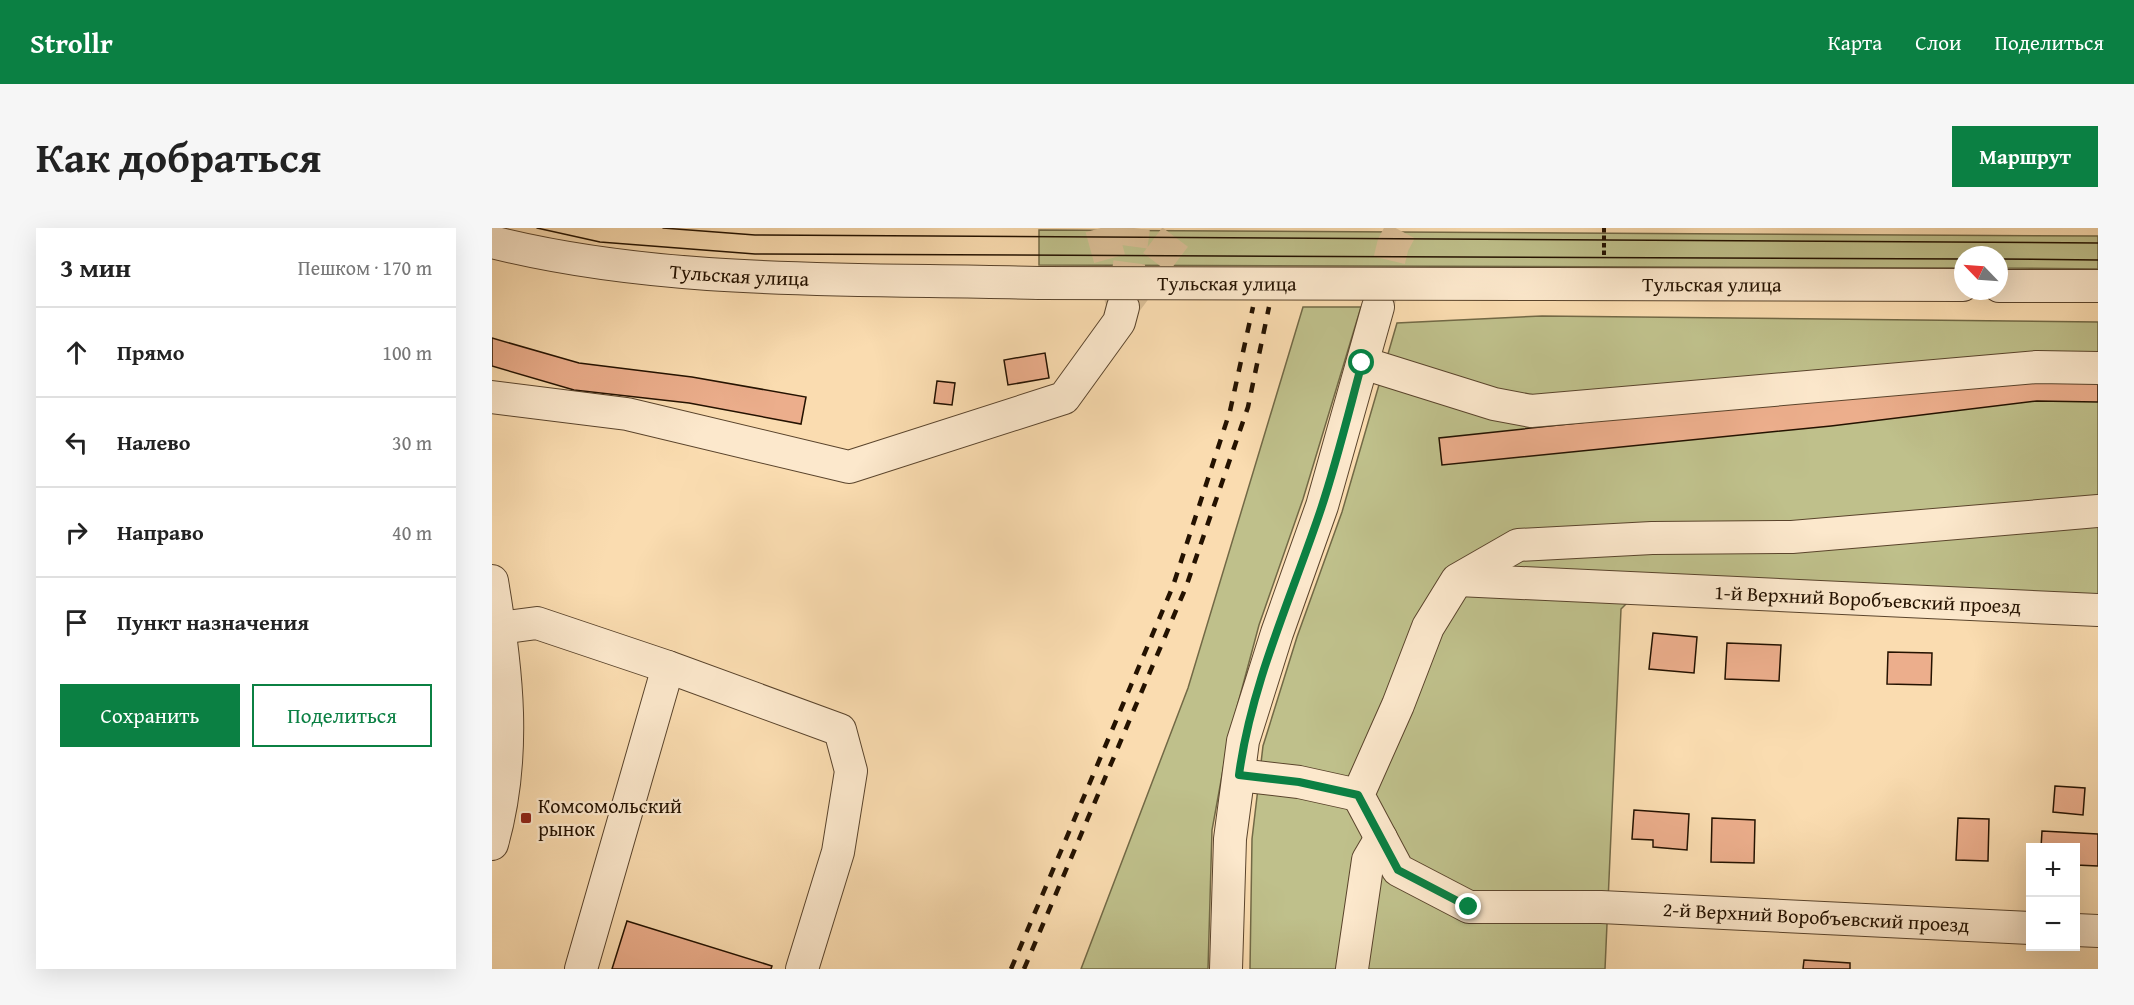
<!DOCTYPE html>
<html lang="ru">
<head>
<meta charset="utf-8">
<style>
  body { margin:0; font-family:"Gentium Book Plus",serif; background:#f6f6f6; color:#222 }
  .controls { position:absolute; right:18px; bottom:18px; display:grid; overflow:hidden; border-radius:0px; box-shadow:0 6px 24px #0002 }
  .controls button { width:54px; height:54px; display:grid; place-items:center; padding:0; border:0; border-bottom:2px solid #e0e0e0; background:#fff; color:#222; font:30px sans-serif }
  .compass { position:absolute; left:1462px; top:18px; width:54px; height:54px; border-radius:50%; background:#fff; box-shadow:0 6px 24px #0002; rotate:295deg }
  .stop { position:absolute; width:18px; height:18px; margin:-14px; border:4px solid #0b8043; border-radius:50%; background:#fff }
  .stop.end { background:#0b8043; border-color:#fff; box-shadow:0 2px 6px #0008 }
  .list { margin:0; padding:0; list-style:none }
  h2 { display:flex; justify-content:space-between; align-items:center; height:78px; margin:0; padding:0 24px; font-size:26px }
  h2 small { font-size:20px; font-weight:400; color:#767676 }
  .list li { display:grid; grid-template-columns:39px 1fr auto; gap:18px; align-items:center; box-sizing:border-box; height:90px; padding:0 24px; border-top:2px solid #e0e0e0 }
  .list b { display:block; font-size:22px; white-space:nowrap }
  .list em { font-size:20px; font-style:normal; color:#767676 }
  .actions { display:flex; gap:12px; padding:18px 24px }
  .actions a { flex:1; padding:14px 0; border:2px solid #0b8043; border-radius:0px; text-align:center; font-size:21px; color:#0b8043 }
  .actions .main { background:#0b8043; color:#fff }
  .icon { flex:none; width:33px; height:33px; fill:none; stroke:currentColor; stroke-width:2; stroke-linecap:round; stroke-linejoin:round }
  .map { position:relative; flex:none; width:1606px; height:741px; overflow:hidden; border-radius:0px }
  header { display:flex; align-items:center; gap:36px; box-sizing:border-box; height:84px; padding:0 30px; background:#0b8043; color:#fff }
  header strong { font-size:28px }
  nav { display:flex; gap:33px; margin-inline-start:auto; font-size:21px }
  .intro { display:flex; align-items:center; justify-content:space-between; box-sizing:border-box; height:144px; padding:0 36px }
  h1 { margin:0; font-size:42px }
  .button { padding:15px 27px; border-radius:0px; background:#0b8043; color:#fff; font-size:21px; font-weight:700 }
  main { display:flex; gap:36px; padding:0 36px }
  aside { flex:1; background:#fff; border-radius:0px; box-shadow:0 6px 24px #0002 }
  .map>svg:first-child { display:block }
  .green { fill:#bfc08b; stroke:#726946; stroke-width:1.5 }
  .building { fill:#ecae8c; stroke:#241200; stroke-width:1.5 }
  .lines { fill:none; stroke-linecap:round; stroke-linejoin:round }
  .minor-tunnel { stroke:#dabe96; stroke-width:32; stroke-dasharray:32 16; stroke-linecap:butt }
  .minor-casing { stroke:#5a442c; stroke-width:34 }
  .path { stroke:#241200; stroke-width:4; stroke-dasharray:4.5 3; stroke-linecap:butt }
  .minor { stroke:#fce8cc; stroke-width:32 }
  .tram { stroke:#241200; stroke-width:1.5 }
  .rail { stroke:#241200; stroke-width:4.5; stroke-dasharray:10 10; stroke-linecap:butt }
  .minor-bridge-casing { stroke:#5a442c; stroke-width:34; stroke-linecap:butt }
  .minor-bridge { stroke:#fce8cc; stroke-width:32 }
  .route { stroke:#0b8043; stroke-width:8 }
  .poi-dot { fill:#8f2418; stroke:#fce8cc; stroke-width:2 }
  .labels { text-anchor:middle; stroke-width:4.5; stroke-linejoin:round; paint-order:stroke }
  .street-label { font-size:20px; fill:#241200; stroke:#fce8cc }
  .poi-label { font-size:20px; fill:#241200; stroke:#fce8cc; text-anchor:start }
</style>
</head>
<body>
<header>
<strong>Strollr</strong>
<nav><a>Карта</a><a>Слои</a><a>Поделиться</a></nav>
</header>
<div class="intro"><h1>Как добраться</h1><a class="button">Маршрут</a></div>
<main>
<aside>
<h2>3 мин<small>Пешком · 170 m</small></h2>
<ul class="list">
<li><svg class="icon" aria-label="ahead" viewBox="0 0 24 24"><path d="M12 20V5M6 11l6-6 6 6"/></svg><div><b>Прямо</b></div><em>100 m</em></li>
<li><svg class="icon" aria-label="left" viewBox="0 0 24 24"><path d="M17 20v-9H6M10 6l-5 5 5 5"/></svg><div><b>Налево</b></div><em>30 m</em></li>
<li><svg class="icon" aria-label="right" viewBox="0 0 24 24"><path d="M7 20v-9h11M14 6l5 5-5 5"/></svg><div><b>Направо</b></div><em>40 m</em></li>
<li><svg class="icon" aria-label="arrive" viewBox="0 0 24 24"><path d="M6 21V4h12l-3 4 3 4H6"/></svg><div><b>Пункт назначения</b></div></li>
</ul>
<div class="actions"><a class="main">Сохранить</a><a>Поделиться</a></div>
</aside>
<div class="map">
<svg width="1606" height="741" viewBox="0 0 1606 741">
  <rect width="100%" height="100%" fill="#fadcb0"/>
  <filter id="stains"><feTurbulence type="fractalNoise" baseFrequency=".00333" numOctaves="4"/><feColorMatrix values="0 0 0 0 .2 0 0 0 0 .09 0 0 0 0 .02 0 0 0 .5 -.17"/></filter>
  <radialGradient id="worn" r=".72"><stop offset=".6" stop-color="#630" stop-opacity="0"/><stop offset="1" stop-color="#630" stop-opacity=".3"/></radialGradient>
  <path class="green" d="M547,2L1606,8V41L1507,40V27H1471V40L547,37Z
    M811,79H869L811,271L767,397L737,509L720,602L716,741H589L696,460Z
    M1050,88L1606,94V396L1141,369L1129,381L1113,741H758L760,611L771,518L805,409L850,284L905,95Z"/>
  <path class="building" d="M0,110L87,135L200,149L314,169L309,196L197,175L82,162L0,138Z
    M553,125L557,150L516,157L512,132Z
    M1606,148V174L1545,173L1339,198L950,237L947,210L1328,169Z
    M445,153L463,155L460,177L442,175Z
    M1161,405L1205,409L1202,445L1157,441Z
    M1235,415L1289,417L1287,453L1233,451Z
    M1396,424L1440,425L1439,457L1395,456Z
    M1563,558L1593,560L1591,587L1561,584Z
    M1142,582L1197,586L1195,622L1161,619V612L1140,611Z
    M1220,590L1263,592L1262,635L1219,634Z
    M1466,590L1497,591L1496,633L1464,632Z
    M1550,603L1606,606V638L1584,637V620H1549Z
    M135,693L280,738L279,741H120Z
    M1312,732L1358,735V741H1311Z"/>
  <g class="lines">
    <path class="minor-tunnel" d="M609,0L631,79
      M633,66L642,0
      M635,73L690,0
      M886,79L901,17L910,0"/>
    <g class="minor-casing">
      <g id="minor">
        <path id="s1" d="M0,14C175,58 367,50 547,55"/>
        <path id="s2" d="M1052,56L1471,57"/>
        <path d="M1507,58H1606"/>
        <path d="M871,135L1002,176L1039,183L1545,139L1606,140"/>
        <path d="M0,169L135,186L357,239L572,170L627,94L631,79"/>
        <path id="s3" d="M966,352L1606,382"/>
        <path d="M0,353C15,442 25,528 0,616"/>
        <path d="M8,400L45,395L176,439L348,502L359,543L346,624L310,741"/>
        <path d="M747,547L807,554L866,567"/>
        <path d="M1538,700L1109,679H977L906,642L866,567L906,477L936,399L965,352L1026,317L1160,310L1300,309L1606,283"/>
        <path d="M1584,702L1606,703"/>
        <path d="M89,741L176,439"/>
        <path d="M734,741L738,611L751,513L785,405L830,278L886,79"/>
        <path d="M860,741L876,632L889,610"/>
      </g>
    </g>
    <path class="path" d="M1112,0V27"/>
    <use href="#minor" class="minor"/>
    <path class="tram" d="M45,0L108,14L263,26L1471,31
      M171,0L263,7L1606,15
      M1507,31L1606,32"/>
    <path class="rail" d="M519,741L681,358L738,183L761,79
      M532,741L694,359L756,179L777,79"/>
    <g class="minor-bridge-casing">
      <g id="minor-bridge">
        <path id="s4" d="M547,55L1052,56"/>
      </g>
    </g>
    <use href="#minor-bridge" class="minor-bridge"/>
  </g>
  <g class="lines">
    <path class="route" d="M870,135C857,183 845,233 829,281C800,368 759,456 747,547L807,554L866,567L906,642L977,679"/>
  </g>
  <rect class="poi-dot" x="28" y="584" width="12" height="12" rx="3"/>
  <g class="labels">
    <g class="street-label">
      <text dy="7" stroke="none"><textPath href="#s1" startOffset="250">Тульская улица</textPath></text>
      <text dy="7" stroke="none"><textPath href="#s4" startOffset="188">Тульская улица</textPath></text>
      <text dy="7" stroke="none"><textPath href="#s2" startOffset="168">Тульская улица</textPath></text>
      <text dy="7" stroke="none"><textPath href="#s3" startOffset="410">1-й Верхний Воробъевский проезд</textPath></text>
      <text transform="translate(1324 689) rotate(3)" y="7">2-й Верхний Воробъевский проезд</text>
    </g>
    <g class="poi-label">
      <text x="46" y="585">Комсомольский<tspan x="46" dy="23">рынок</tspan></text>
    </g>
  </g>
  <rect width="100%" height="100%" filter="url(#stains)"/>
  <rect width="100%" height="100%" fill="url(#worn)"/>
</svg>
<div class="controls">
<button>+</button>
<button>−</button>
</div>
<svg class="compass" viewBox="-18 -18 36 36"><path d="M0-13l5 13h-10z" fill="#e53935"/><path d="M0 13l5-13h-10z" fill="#767676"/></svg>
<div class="stop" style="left:870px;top:135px"></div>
<div class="stop end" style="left:977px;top:679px"></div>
</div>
</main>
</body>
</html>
